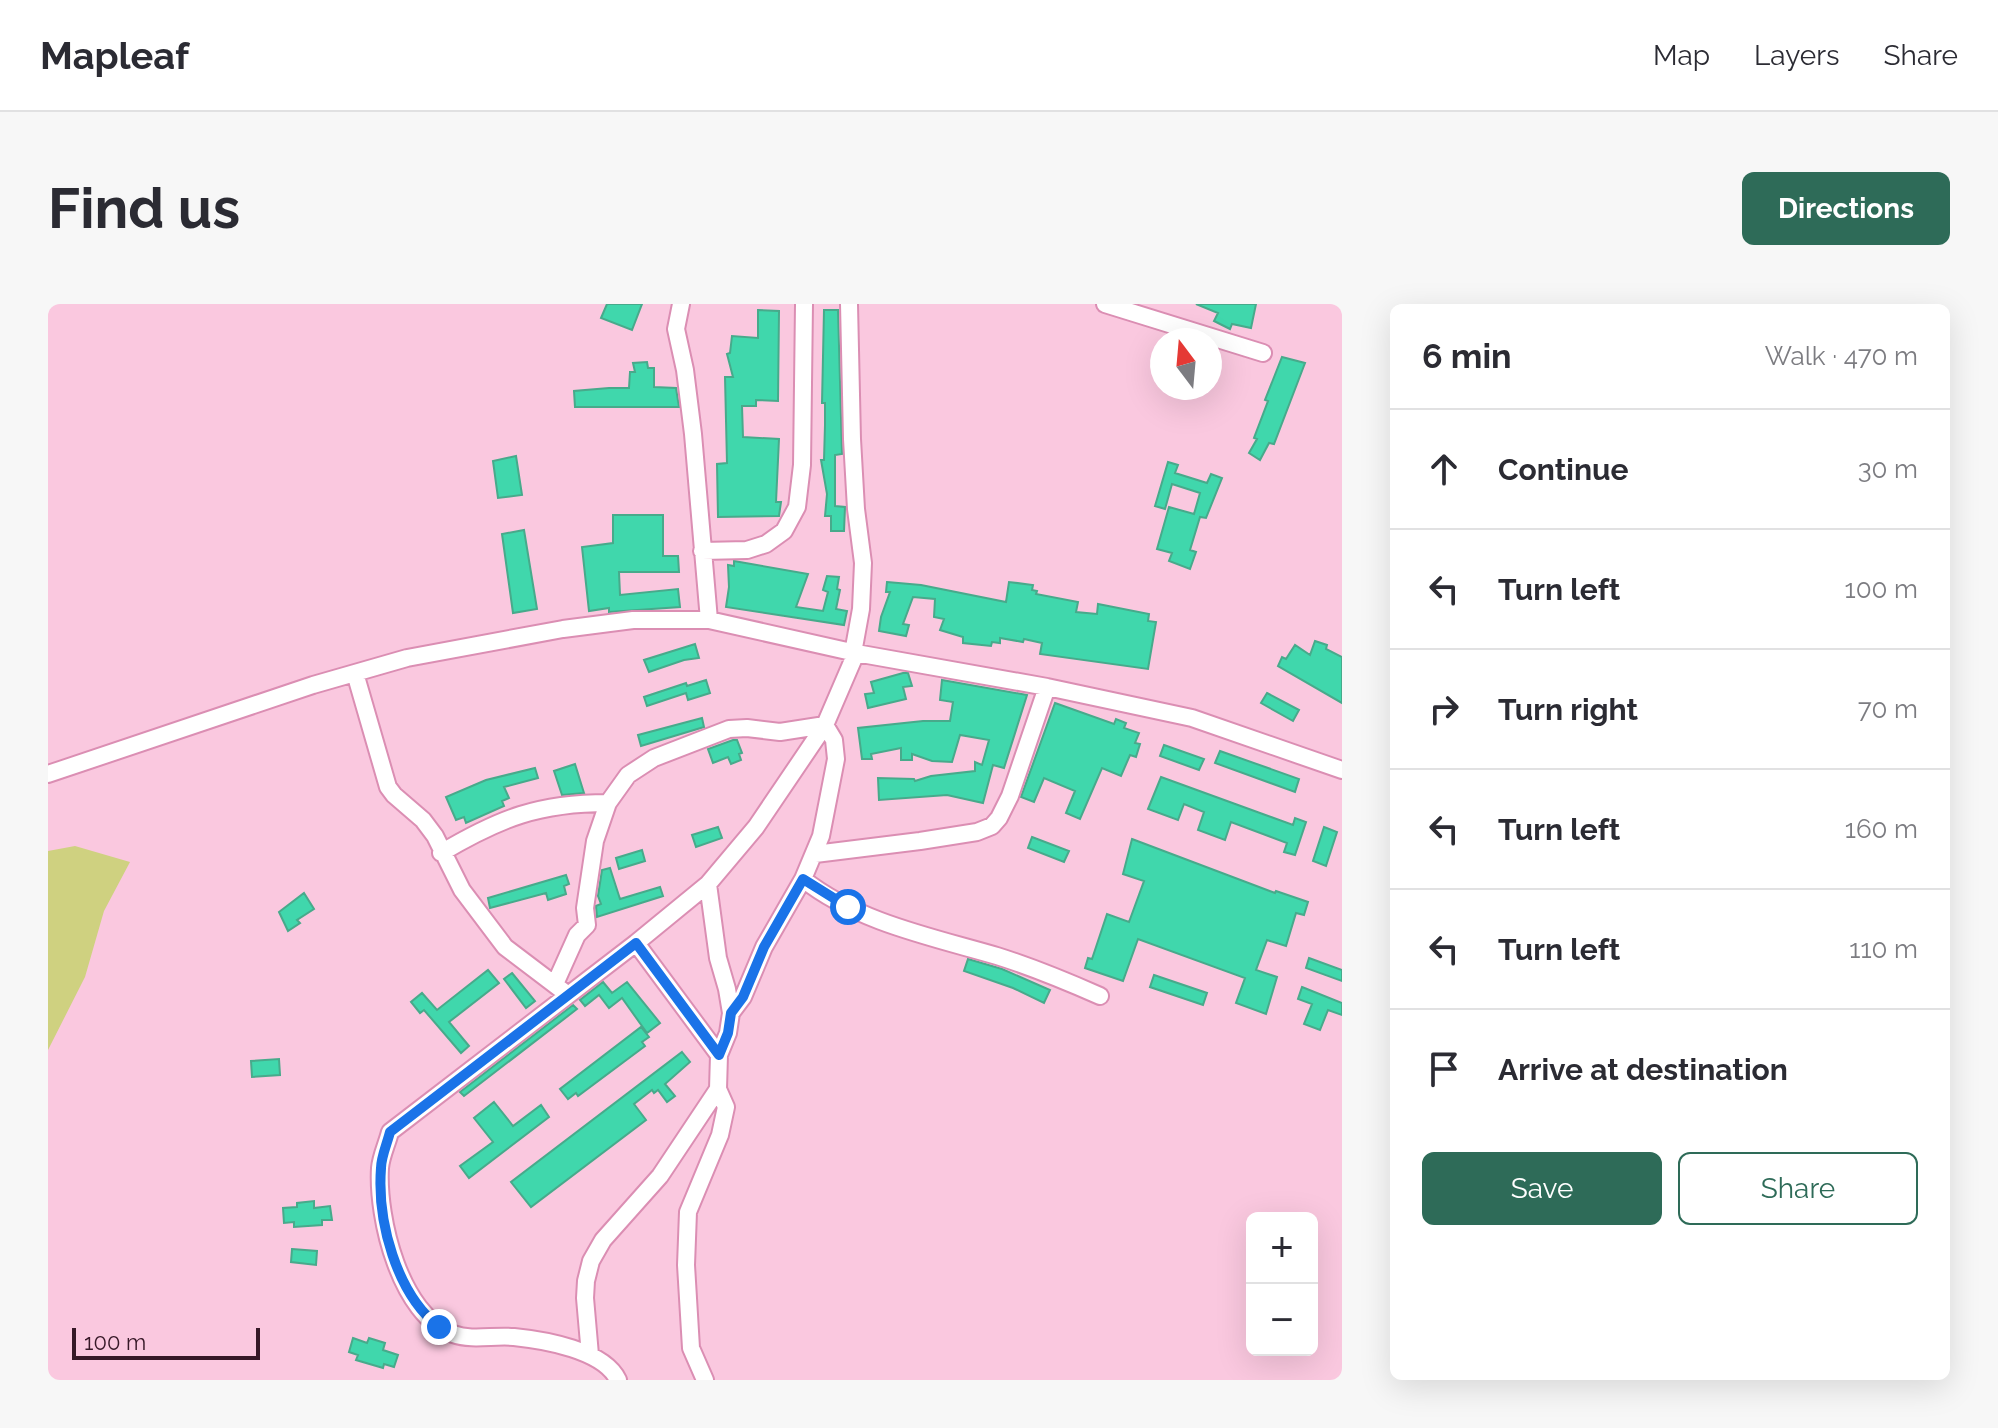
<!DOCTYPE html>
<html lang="en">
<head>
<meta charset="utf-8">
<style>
  body { margin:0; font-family:Raleway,sans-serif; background:#f7f7f7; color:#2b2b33 }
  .controls { position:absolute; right:24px; bottom:24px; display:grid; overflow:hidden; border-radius:12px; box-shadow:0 8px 32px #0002 }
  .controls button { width:72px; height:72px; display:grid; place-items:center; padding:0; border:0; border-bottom:2px solid #e1e1e2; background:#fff; color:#2b2b33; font:40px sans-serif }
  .compass { position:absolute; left:1102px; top:24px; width:72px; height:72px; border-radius:50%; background:#fff; box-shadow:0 8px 32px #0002; rotate:344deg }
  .scale { position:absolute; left:24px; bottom:20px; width:188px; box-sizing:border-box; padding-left:8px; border:4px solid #361827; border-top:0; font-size:22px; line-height:28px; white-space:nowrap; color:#361827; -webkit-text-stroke:6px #fac8df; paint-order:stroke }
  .stop { position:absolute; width:24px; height:24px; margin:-18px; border:6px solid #1a73e8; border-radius:50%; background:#fff }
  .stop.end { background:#1a73e8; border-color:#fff; box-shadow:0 2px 8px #0008 }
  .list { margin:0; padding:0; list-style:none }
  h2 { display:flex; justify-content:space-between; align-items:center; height:104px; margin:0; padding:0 32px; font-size:34px }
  h2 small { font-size:26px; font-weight:400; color:#7c7c81 }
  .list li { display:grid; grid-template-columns:52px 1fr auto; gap:24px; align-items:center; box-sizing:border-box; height:120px; padding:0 32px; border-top:2px solid #e1e1e2 }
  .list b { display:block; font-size:30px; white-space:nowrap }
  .list em { font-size:26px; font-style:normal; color:#7c7c81 }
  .actions { display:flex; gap:16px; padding:24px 32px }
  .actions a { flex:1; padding:18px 0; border:2px solid #2e6b58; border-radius:12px; text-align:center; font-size:28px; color:#2e6b58 }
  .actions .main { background:#2e6b58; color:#fff }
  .icon { flex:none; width:44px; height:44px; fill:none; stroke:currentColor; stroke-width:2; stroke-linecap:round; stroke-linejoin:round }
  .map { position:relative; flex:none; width:1294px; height:1076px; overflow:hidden; border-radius:12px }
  header { display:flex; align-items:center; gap:48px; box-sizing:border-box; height:112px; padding:0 40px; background:#fff; border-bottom:2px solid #e1e1e2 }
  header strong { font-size:38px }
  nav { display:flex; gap:44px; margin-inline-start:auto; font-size:28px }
  .intro { display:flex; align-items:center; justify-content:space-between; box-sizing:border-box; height:192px; padding:0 48px }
  h1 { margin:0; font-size:56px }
  .button { padding:20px 36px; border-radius:12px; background:#2e6b58; color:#fff; font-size:28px; font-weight:700 }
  main { display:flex; gap:48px; padding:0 48px }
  aside { flex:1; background:#fff; border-radius:12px; box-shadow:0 8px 32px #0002 }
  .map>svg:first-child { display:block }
  .green { fill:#cfd180 }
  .building { fill:#40d7ac; stroke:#47aa8b; stroke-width:2 }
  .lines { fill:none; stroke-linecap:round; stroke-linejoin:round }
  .street-casing { stroke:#db8eb3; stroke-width:20 }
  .street { stroke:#fff; stroke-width:16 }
  .route { stroke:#1a73e8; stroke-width:10 }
</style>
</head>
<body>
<header>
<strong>Mapleaf</strong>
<nav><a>Map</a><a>Layers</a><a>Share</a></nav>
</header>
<div class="intro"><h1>Find us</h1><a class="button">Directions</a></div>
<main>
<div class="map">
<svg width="1294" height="1076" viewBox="0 0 1294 1076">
  <rect width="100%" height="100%" fill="#fac8df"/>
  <path class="green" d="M27,542L82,558L56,607L37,673L0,746V547Z"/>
  <path class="building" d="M559,0H594L584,26L553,14Z
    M1148,0H1208L1203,24L1184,20L1182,25L1166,17L1170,9Z
    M710,6L731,7L730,97L708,96V102H694L695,133L731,135L728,198H733L731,212L670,213L669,160L679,159L677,73H685L679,50L682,49L684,32L710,34Z
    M776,6H790L794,150L787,151V202L797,203L796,227H783V212H777L779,190L773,156H776L777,121V99H774Z
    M1234,53L1257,59L1226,140L1221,139L1212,156L1201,149L1209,135L1206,134L1220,97L1217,96Z
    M599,58L600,64H606V83L628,84L631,103H527L526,87L561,84H581L582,68H587L585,59Z
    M468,152L474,191L450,194L445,157Z
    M1120,158L1130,161L1127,169L1159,179L1163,170L1174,174L1158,214L1152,213L1142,246L1148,248L1142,265L1121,257L1124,249L1109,245L1121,203L1146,210L1152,189L1124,180L1117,205L1107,202Z
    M565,211H615V252H630L631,268H571L572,291L630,285L632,303L561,308V304L541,307L534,243L565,239Z
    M476,226L489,305L465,309L454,230Z
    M686,257L760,270L748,303L775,307L780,288L775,286L779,272L791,273L789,285L792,286L788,305L799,307L796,321L678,303L681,283L680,261L686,262Z
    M839,278L873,281L958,298L961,278L985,281L984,286L989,287L988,290L1030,298L1028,308L1049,310L1050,300L1101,310L1100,317L1108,318L1100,365L992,350L994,339L976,335L975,338L952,334V339L944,338L943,342L915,339V333L892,326L896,315L886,313L887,295L865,293L855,320L861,321L858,332L831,327L833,313L842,288H838Z
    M1267,337L1279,341L1278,345L1294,353V399L1230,362L1234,353L1238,355L1247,341L1262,351Z
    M647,340L651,354L636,356L601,368L596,356Z
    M855,369H860L864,382L855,383L858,395L820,404L817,390L826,389L823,378Z
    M658,376L662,389L640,396L638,389L599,402L596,393L638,379L639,382Z
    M894,376L979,391L956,464L945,461L935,499L899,491L831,496L830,474L866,475L867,477L883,472L927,467V458L934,461L941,436L912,431L904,458L884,457L864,450V456H853V444L823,450L824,455H814L810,424L875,417H902L905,398L892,396Z
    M1219,389L1251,406L1245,417L1213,399Z
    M1007,399L1066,420L1068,415L1078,419L1076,424L1091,429L1087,439L1092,440L1088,453L1082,451L1073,472L1054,464L1032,515L1018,509L1027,487L996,474L986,498L973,493Z
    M654,414L656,423L593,442L590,431Z
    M685,436H689L694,449L691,450L693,456L683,460L680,453L665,459L660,445Z
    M1116,441L1156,455L1151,466L1112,452Z
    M1172,447L1251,475L1247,488L1167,459Z
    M527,460L536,489L514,491L506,467Z
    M487,464L490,474L456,483L461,494L454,497L456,502L418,519L416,513L408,516L398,493L438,476Z
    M1113,473L1245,521L1247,514L1258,518L1247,551L1236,548L1239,539L1183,518L1177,536L1150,526L1156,508L1136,500L1130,516L1100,505Z
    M670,523L674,534L648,543L644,531Z
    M1276,523L1289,528L1278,562L1265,557Z
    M984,533L1021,547L1016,558L980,544Z
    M1084,535L1227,589L1228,587L1260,598L1256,611L1248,609L1238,642L1219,636L1208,666L1229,673L1218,710L1188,699L1197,674L1090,635L1075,677L1037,664L1040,654L1044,655L1059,610L1081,618L1096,577L1075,570Z
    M594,546L597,557L571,565L568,554Z
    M562,564L572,595L612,583L615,592L549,613L548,602L553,600L550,592L554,566Z
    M518,571L521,580L516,582L518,590L500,596L498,589L442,604L440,594Z
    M256,589L266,605L249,616L252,619L240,627L231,608Z
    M1261,654L1294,666V677L1258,664Z
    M920,655L954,665L1002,686L996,699L965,684L916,667Z
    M440,666L451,679L401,718L421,742L413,749L376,706L372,709L363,698L374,689L389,706Z
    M464,669L487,697L478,704L456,675Z
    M1106,671L1159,689L1155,701L1102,683Z
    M555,678L564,689L579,678L612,719L599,729L574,694L561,704L551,691L537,702L532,696Z
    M1254,683L1294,699V711L1280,706L1272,726L1256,720L1264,700L1250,695Z
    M525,701L529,705L416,792L412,788Z
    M593,723L601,733L594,738L597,742L530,792L528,789L520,795L512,785Z
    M634,748L642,758L617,780L627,792L619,798L610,786L606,789L604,786L586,800L598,816L483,903L463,878Z
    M231,755L232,771L204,773L203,757Z
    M446,798L465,822L493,801L501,813L421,874L412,862L445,838L426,814Z
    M266,897V904L282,902L284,916H274V921L246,923V918L236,919L235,904L249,903V899Z
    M244,945L269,947L268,961L243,958Z
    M305,1034L319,1039L321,1034L337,1039L335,1046L350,1051L346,1063L336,1060L335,1064L308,1056L310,1051L301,1048Z"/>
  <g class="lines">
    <g class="street-casing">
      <path id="street" d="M633,0L628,25L637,66L645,130L661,316
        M801,0L804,135L808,205L815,259L813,305L805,349
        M1057,0L1215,49
        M654,247L699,246L718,240L736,227L749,203L754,161L756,0
        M307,369L340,483L346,491L375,516L387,532L414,586L457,643L515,687
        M0,470L265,381L359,354L515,325L585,316H661L808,349L999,383L1144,414L1294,466
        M393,549C452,514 491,499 560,499
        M767,550L872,537L929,528L944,522L951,514L962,492L999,383
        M755,575C809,618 884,633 949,652C984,663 1018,677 1052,692
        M588,639L671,751
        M507,680L529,631L539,621L537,604L547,537L560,499L580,471L606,454L681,425L699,424L732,428L777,421L786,436L788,455L773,532L755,575L716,643L695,693L683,709
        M542,1051L537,994L538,977L543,957L555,936L612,872L670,785L671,751L680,729L683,709L679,685L670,654L660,580
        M570,1076C556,1046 496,1036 466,1033C445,1031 425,1037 405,1030C352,1011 329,914 332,864C333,852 339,840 342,828L588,639L660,580L708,523L777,421L808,349
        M657,1076L643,1044L638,961L640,908L672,831L678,803L670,785"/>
    </g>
    <use href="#street" class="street"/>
  </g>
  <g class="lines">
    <path class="route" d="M391,1023C348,989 329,917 333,864C333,853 339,840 342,828L588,639L671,751L680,729L683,709L695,693L716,643L755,575L800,603"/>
  </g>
</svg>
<div class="controls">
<button>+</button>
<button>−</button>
</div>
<svg class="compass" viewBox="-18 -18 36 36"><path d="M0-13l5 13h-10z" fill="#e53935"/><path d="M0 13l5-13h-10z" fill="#7c7c81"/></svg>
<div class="scale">100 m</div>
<div class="stop" style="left:800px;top:603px"></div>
<div class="stop end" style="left:391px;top:1023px"></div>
</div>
<aside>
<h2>6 min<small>Walk · 470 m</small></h2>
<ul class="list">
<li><svg class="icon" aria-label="ahead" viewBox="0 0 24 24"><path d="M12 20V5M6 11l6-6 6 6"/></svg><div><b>Continue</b></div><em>30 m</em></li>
<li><svg class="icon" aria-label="left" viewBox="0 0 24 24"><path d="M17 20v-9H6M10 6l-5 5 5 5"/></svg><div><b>Turn left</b></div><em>100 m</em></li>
<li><svg class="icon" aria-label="right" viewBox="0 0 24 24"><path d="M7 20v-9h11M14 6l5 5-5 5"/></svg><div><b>Turn right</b></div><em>70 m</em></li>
<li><svg class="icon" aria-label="left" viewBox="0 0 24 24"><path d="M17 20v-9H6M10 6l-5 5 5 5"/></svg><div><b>Turn left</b></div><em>160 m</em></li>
<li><svg class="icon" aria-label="left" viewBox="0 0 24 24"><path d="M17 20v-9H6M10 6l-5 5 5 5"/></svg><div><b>Turn left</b></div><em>110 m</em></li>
<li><svg class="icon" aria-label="arrive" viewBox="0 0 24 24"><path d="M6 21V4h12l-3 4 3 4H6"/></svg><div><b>Arrive at destination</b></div></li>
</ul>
<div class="actions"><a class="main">Save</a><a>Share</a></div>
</aside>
</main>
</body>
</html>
